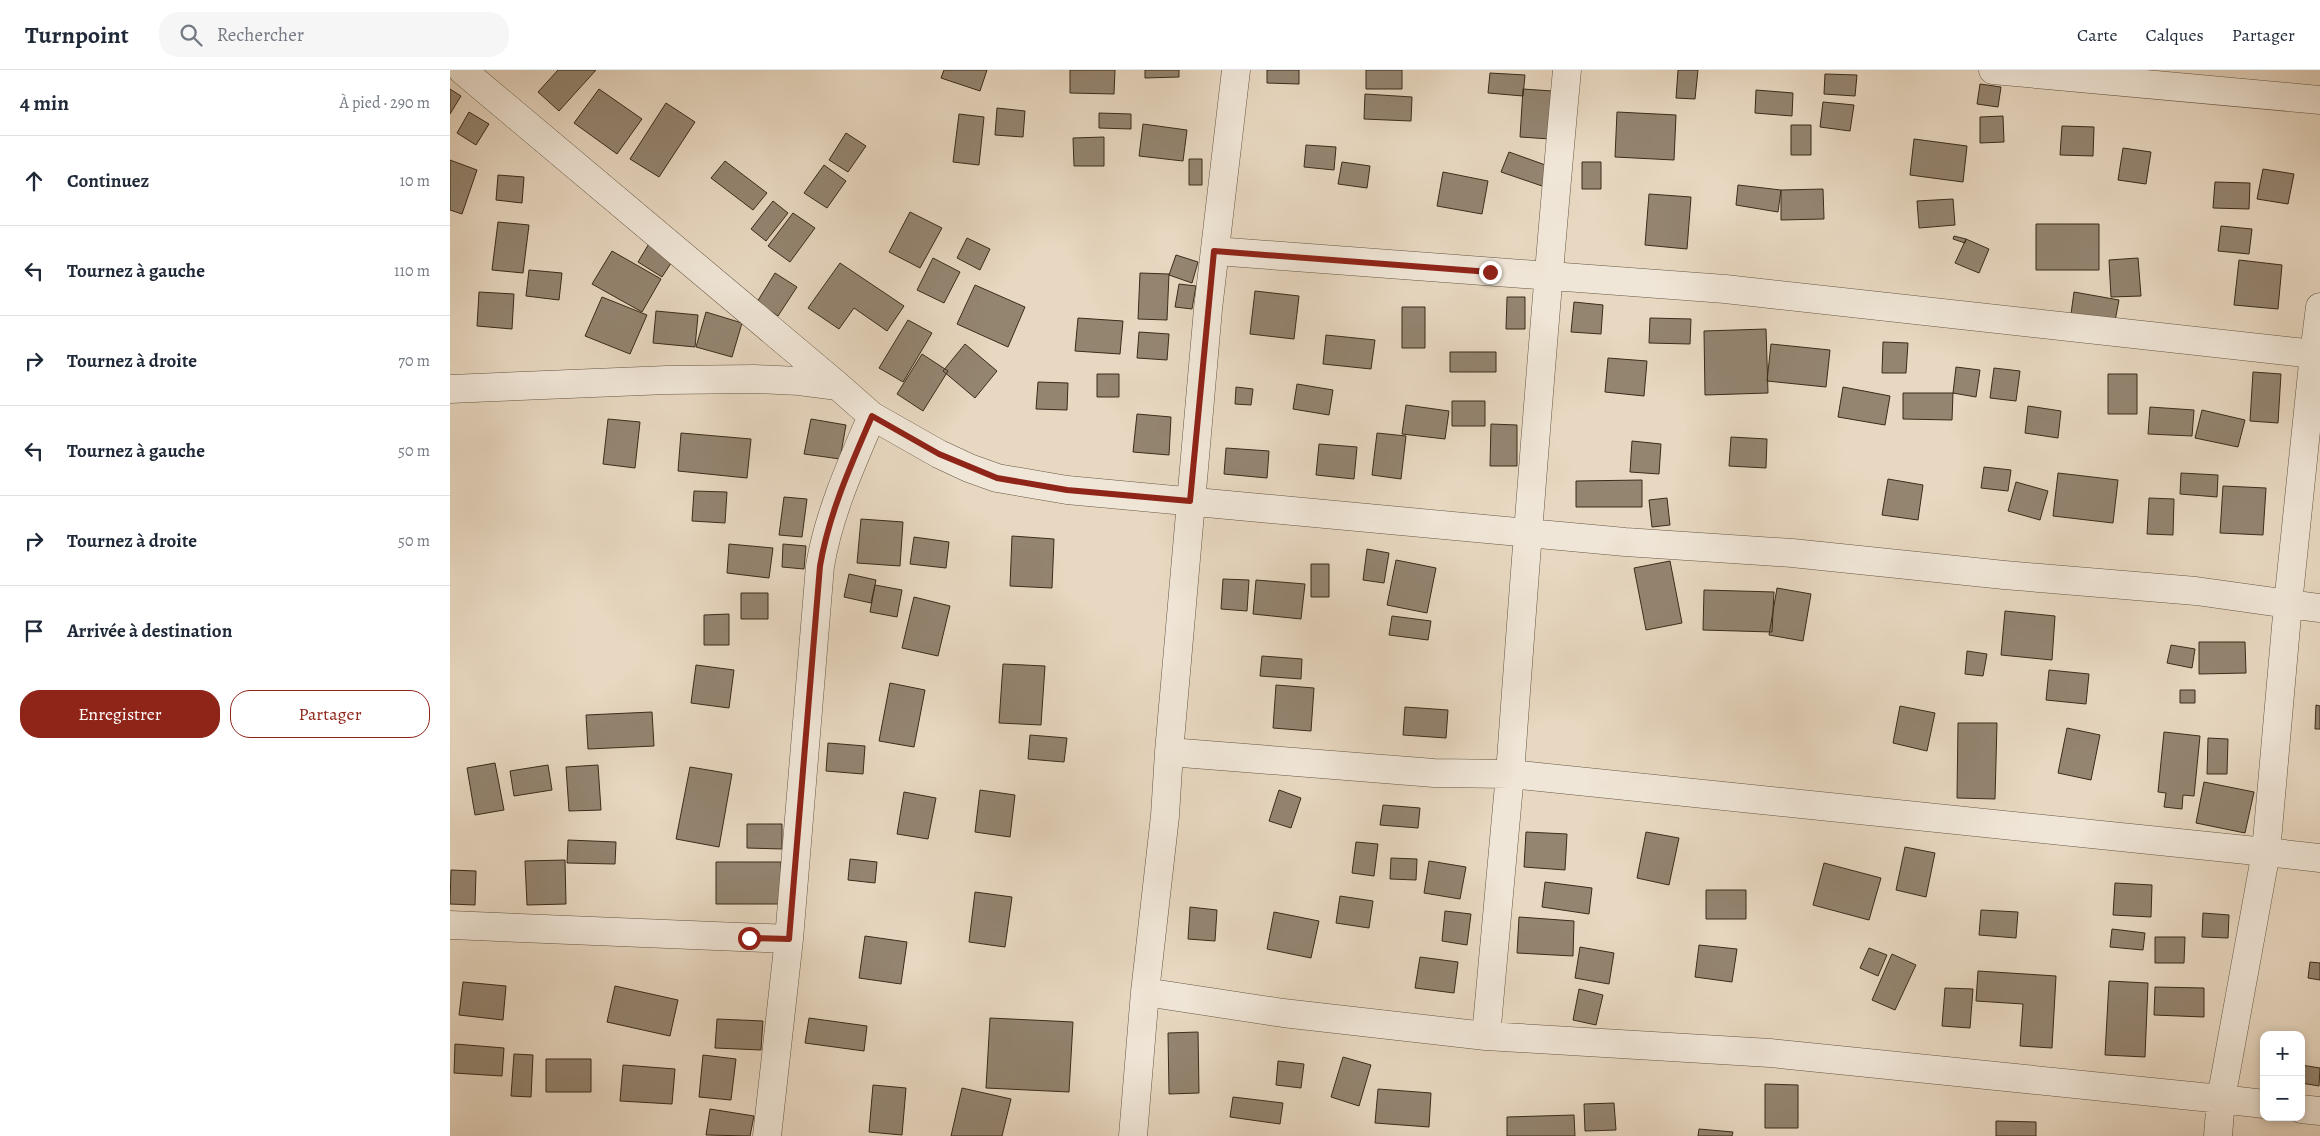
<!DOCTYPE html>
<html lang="fr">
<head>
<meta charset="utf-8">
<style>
  body { margin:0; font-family:Alegreya,serif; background:#f6f6f7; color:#1f2937 }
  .controls { position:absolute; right:15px; bottom:15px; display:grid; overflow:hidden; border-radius:10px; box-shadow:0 2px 8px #0003 }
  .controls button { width:45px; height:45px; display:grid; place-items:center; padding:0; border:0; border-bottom:1px solid #e0e1e3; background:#fff; color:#1f2937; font:25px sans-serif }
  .stop { position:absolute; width:15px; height:15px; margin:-11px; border:4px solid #8f2418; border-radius:50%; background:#fff }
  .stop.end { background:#8f2418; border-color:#fff; box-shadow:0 1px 5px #0008 }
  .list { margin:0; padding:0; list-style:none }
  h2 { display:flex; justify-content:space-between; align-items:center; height:65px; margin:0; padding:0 20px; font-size:21px }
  h2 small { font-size:16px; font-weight:400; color:#747a83 }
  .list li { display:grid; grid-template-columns:32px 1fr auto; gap:15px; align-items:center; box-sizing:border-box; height:90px; padding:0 20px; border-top:1px solid #e0e1e3 }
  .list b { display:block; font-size:19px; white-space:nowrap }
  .list em { font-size:16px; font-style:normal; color:#747a83 }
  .actions { display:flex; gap:10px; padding:15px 20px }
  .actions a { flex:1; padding:11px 0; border:1px solid #8f2418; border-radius:20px; text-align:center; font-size:18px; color:#8f2418 }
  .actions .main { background:#8f2418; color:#fff }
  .icon { flex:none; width:28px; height:28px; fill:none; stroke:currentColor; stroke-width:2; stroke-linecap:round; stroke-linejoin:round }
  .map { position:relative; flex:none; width:1870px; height:1066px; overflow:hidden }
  header { display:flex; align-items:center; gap:30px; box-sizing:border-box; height:70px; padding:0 25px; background:#fff; border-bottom:1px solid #e0e1e3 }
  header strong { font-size:24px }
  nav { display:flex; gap:28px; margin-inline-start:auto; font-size:18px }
  .search { width:350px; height:45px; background:#f6f6f7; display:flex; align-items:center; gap:12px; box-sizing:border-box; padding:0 18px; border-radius:20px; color:#747a83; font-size:19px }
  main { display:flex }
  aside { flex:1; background:#fff }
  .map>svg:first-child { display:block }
  .building { fill:#948571; stroke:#3a2c1a }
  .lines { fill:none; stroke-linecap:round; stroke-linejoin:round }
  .street-casing { stroke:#665744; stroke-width:29 }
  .street { stroke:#f0e6d7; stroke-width:28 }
  .route { stroke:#8f2418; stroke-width:6 }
</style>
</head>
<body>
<header>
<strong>Turnpoint</strong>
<div class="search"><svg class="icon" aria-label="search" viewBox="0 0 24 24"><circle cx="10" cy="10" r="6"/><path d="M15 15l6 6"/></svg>Rechercher</div>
<nav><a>Carte</a><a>Calques</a><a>Partager</a></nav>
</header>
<main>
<aside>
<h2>4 min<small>À pied · 290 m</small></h2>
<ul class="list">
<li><svg class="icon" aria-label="ahead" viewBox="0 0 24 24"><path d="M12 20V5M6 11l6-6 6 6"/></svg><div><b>Continuez</b></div><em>10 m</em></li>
<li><svg class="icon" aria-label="left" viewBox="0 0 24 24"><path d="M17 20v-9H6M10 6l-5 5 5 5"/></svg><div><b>Tournez à gauche</b></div><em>110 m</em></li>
<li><svg class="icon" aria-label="right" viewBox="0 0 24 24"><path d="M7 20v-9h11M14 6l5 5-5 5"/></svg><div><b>Tournez à droite</b></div><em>70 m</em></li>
<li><svg class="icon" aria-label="left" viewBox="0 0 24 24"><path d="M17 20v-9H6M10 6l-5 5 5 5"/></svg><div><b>Tournez à gauche</b></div><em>50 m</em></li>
<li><svg class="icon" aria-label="right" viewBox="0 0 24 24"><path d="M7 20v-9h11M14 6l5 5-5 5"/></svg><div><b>Tournez à droite</b></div><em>50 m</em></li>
<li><svg class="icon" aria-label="arrive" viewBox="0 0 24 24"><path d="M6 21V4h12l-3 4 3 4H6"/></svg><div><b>Arrivée à destination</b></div></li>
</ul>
<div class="actions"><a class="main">Enregistrer</a><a>Partager</a></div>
</aside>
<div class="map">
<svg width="1870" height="1066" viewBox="0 0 1870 1066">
  <rect width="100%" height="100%" fill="#e8d8c1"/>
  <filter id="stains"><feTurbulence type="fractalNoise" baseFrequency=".004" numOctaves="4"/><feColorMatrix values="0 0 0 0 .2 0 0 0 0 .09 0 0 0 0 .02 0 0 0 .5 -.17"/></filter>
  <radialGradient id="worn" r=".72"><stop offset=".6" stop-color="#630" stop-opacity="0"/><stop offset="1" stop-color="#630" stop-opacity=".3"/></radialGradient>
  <path class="building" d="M108,0H146L109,41L88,22Z
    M494,0H537L530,21L491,8Z
    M620,0H665L664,24L620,23Z
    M695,0H729V7L695,8Z
    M817,0H849V14L817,13Z
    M916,0H952V19H916Z
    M1228,0H1248L1245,29L1226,28Z
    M1040,3L1075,5L1073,26L1038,23Z
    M1375,4L1407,5L1405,26L1374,24Z
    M1530,14L1551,17L1548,37L1527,34Z
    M0,19L11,26L0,44Z
    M149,19L192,49L167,84L124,53Z
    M1073,19L1102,21L1100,69L1070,67Z
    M1306,20L1343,23L1342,46L1305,43Z
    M915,24L962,27L961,51L914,49Z
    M1373,32L1404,35L1400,61L1370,57Z
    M216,33L245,52L209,107L180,89Z
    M547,38L575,41L573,67L545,65Z
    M19,42L39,54L26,75L7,63Z
    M1167,42L1226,45L1224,90L1165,87Z
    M649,43L681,44V59L649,58Z
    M509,44L534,47L529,95L503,92Z
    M1553,46L1554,72L1530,73V47Z
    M693,54L737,60L733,91L689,86Z
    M1341,55H1361V85H1341Z
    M1612,56L1644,57L1643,86L1610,85Z
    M396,63L416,76L398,102L379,90Z
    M654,67V96H624L623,68Z
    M1464,69L1517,76L1513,112L1460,105Z
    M856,75L886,77L884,100L854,97Z
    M1673,78L1701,82L1696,114L1668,110Z
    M1059,82L1101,97L1095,117L1051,102Z
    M739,89H752V115H739Z
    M0,90L27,100L12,144L0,140Z
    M275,91L317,123L303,140L261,108Z
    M892,92L920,96L917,118L888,114Z
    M1132,92H1151V119H1132Z
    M374,95L396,111L377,138L354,123Z
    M1813,99L1844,104L1838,134L1807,129Z
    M993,102L1038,111L1032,144L987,136Z
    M48,105L74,107L72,133L46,130Z
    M1765,112L1800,113L1799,139L1763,138Z
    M1288,115L1331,120L1328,142L1286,135Z
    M1373,119L1374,149L1331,150V120Z
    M1199,124L1241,127L1237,179L1195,175Z
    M1503,129L1505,155L1469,158L1467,131Z
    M323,131L338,143L316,171L301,159Z
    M460,142L492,158L470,198L439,182Z
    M343,143L365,158L340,192L318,176Z
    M48,152L79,155L73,203L42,200Z
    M1586,154H1649V200H1586Z
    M1771,156L1802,159L1799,184L1768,181Z
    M1504,166L1516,169L1515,173L1503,169Z
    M517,168L540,179L530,200L507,188Z
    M1516,169L1539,179L1529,203L1505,193Z
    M200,172L225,187L212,207L188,192Z
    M162,181L211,209L192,242L142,214Z
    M726,185L748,192L742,213L719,205Z
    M483,188L510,202L494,233L467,220Z
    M1688,188L1691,226L1661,227L1659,190Z
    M1789,190L1832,195L1828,239L1784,235Z
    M390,193L454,236L437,261L404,238L389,259L358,238Z
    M79,200L112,203L109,230L76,226Z
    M325,203L347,217L328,246L307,232Z
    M690,203L719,204L717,250L688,249Z
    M729,214L746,216L742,239L725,237Z
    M525,215L575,237L558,277L507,254Z
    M805,221L849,226L844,269L800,264Z
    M29,222L64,224L62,259L27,256Z
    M1624,222L1669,230L1665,251L1621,244Z
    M152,227L197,245L180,284L135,266Z
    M1057,227H1075V259H1056Z
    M1124,232L1153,235L1151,264L1121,262Z
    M952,237H975V278H952Z
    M206,241L248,245L245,277L203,273Z
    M256,242L292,253L282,287L246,277Z
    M628,248L673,251L670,284L625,281Z
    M1200,248L1241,249L1240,274L1199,273Z
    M458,250L482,263L453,312L429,298Z
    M1316,259L1318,323L1255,325L1254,261Z
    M689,262L719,264L717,290L687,288Z
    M876,265L925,270L921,299L873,294Z
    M1433,272L1458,273L1456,303H1432Z
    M515,274L547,301L525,328L493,301Z
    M1321,274L1380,280L1376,317L1317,311Z
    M1000,282H1046V302H1000Z
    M472,284L498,301L473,341L447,324Z
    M1158,288L1197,291L1194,326L1155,322Z
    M1506,297L1530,300L1526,327L1503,323Z
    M1544,298L1570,301L1566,331L1540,328Z
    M1803,302L1831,304L1828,353L1800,351Z
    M647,304H669V327H647Z
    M1658,304H1687V344H1658Z
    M588,312L618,313L617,340L586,339Z
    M847,314L883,320L879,345L843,339Z
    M786,317L803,319L801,335L785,334Z
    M1393,317L1440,326L1435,355L1388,347Z
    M1453,323H1503L1502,350L1453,349Z
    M1002,331H1035V356H1002Z
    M956,335L999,341L995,369L952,364Z
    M1578,336L1611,341L1608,368L1575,363Z
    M1700,337L1744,340L1742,366L1698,364Z
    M1752,340L1795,350L1788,377L1745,368Z
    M687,344L721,347L719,385L683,382Z
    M158,349L190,352L185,398L153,394Z
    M361,349L396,355L390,389L354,384Z
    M1041,354L1067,355V396H1040Z
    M231,363L301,369L297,408L228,401Z
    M927,363L956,366L951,409L922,405Z
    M1281,367L1317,369L1316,398L1279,396Z
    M1182,371L1211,374L1209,404L1180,402Z
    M869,374L907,377L904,409L866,405Z
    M776,378L819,381L817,408L774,404Z
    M1534,397L1561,400L1558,421L1531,418Z
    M1608,403L1668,410L1663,453L1603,446Z
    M1731,403L1768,405L1767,427L1730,424Z
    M1438,409L1473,415L1468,450L1432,445Z
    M1192,410V437H1126V411Z
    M1566,412L1598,421L1590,450L1558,441Z
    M1773,416L1816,418L1813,465L1770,463Z
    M244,421L277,422L275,453L242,451Z
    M334,427L357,429L352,467L329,465Z
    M1217,428L1220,455L1202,457L1199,430Z
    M1699,428L1724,429L1723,465L1697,464Z
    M411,449L453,452L450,496L407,493Z
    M562,466L604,469L602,518L560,516Z
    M464,467L499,472L496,498L460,494Z
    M279,474L323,478L319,508L277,503Z
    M333,474L356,476L354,499L332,497Z
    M917,479L939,483L934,513L913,510Z
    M946,490L986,498L977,543L937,535Z
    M1220,491L1232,553L1196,560L1184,498Z
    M861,494H879V527H861Z
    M399,504L426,510L421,533L394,527Z
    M773,509L799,510L797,541L771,539Z
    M806,510L855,514L851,549L803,544Z
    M425,515L452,520L447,547L420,542Z
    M1327,518L1361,524L1353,571L1319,565Z
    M1254,520L1324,522L1322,562L1253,560Z
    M291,523H318V549H291Z
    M464,527L500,536L488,586L452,578Z
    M1555,541L1605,546L1602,590L1551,585Z
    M279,544V575H254V545Z
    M942,546L981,551L978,570L939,565Z
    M1749,572H1795L1796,603L1749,604Z
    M1721,575L1745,579L1742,598L1717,593Z
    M1517,581L1537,584L1533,606L1515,604Z
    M812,586L852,589L851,609L810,606Z
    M553,594L595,596L591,655L549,653Z
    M246,595L284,600L279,638L241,633Z
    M1599,600L1639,604L1636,634L1596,630Z
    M440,613L475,620L464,677L429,671Z
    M826,615L864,618L861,661L823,658Z
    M1730,620H1745V633H1730Z
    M1866,635L1870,636V659H1865Z
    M1450,636L1485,643L1477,681L1443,673Z
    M955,637L998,640L996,668L953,665Z
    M202,642L204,676L138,679L136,645Z
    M1508,653H1547L1545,729L1507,728Z
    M1617,658L1650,665L1641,710L1608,703Z
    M1714,662L1750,666L1744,726L1733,725L1732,739L1714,737L1716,723L1708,722Z
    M580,665L617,668L614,692L578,689Z
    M1758,668L1778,669L1777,704H1757Z
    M378,673L415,676L413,704L376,701Z
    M45,693L54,740L25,745L17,698Z
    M98,695L102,720L64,726L60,701Z
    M148,695L151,740L119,741L116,697Z
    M240,697L282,704L269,777L226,769Z
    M1754,712L1804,722L1795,763L1746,753Z
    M530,720L565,725L560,767L525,762Z
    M829,720L851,728L841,758L819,751Z
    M454,722L486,728L478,769L447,764Z
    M933,735L970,738L968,758L930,755Z
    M297,754H332V779L297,778Z
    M1076,762L1117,764L1115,800L1074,797Z
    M1196,762L1229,768L1219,815L1187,808Z
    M118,770L166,772L165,794L117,793Z
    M906,772L928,774L924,806L902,803Z
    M1455,777L1485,783L1476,827L1446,820Z
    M941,788L967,789L966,810L940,809Z
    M400,789L427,792L425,813L398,810Z
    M115,790L116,834L77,835L75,791Z
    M979,791L1016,797L1010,829L974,823Z
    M266,792H331V834H266Z
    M1374,793L1431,808L1419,850L1363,835Z
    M1,800L26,801L25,835L0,834Z
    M1095,812L1142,818L1139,844L1092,837Z
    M1665,813L1702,815L1701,847L1663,845Z
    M1256,820H1296V849H1256Z
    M525,822L562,827L555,877L519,872Z
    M890,826L923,831L919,858L886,853Z
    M740,837L767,840L765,871L738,869Z
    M1531,840L1568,842L1566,868L1529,865Z
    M995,841L1021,844L1017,875L992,871Z
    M824,842L869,851L861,888L817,879Z
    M1753,843L1779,845L1778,868L1752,867Z
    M1069,847L1124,851L1123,886L1067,883Z
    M1662,859L1695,863L1693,880L1660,877Z
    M415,866L457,872L451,914L409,908Z
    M1705,867H1735L1734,893H1705Z
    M1249,875L1287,879L1282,912L1245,907Z
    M1130,877L1164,883L1159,914L1125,908Z
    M1419,878L1437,885L1428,906L1410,898Z
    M1442,884L1466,895L1445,940L1422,930Z
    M970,887L1008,892L1004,923L965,918Z
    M1860,892L1870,893V910L1858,908Z
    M1528,901L1606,906L1602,978L1570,976L1573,934L1526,931Z
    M1659,911L1698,913L1695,987L1655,985Z
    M13,912L56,916L53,950L9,945Z
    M165,916L228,930L220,966L157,952Z
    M1705,917L1754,918V947L1704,945Z
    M1495,918L1523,919L1520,958L1492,956Z
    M1129,919L1153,925L1146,955L1123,950Z
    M359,948L417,956L414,981L355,973Z
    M540,948L623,952L619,1022L536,1018Z
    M267,949L313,951L311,980L265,978Z
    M748,962L749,1023L719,1024L718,963Z
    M5,974L54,978L52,1006L4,1003Z
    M64,984L83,985L81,1027L61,1026Z
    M253,985L286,989L281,1030L249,1027Z
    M893,987L921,995L909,1036L881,1027Z
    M96,989H141V1022H96Z
    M828,991L854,994L851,1018L826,1015Z
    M173,995L225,999L222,1034L170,1031Z
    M1851,995L1870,998L1869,1016L1851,1013Z
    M1315,1014L1348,1015V1058H1315Z
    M423,1015L456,1018L452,1065L419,1062Z
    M512,1018L561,1029L552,1066H501Z
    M928,1019L981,1023L979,1057L925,1053Z
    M783,1027L833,1033L830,1054L780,1047Z
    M1164,1033L1166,1060L1135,1061L1134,1034Z
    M260,1039L304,1046L300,1066L256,1065Z
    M1124,1045L1125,1066H1057V1047Z
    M1546,1051L1586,1052V1066H1546Z
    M1249,1059L1283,1062L1282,1066H1248Z"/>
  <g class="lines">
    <g class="street-casing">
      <path id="street" d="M12,0L388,316
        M786,0L758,239L719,682L984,703L1060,704L1036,966L1320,983L1771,1029L1816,782L1870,788
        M1543,0L1870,30
        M765,181L1275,219L1864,284L1870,237
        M1870,285L1864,284L1838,534L1870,538
        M0,319L217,310L305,309L349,311L388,316L422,346L489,384L519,398L547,408L617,420L1175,472L1342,483L1554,505L1746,521L1838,534L1816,782L1060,704C1077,469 1095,234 1117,0
        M719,682L715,746L695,922L833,943L1036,966
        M0,855L339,869
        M1851,1039L1870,1041
        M317,1066L339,869L370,496C379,443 401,395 422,346
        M683,1066L695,922
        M1768,1066L1771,1029L1814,1034"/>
    </g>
    <use href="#street" class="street"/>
  </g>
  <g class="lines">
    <path class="route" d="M299,868L339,869L370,496C379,443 401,395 422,346L489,384L547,408L617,420L740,431L764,181L1040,202"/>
  </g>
  <rect width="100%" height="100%" filter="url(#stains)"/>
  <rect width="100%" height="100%" fill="url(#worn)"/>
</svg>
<div class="controls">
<button>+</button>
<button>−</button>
</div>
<div class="stop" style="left:299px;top:868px"></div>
<div class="stop end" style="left:1040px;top:202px"></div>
</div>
</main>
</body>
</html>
